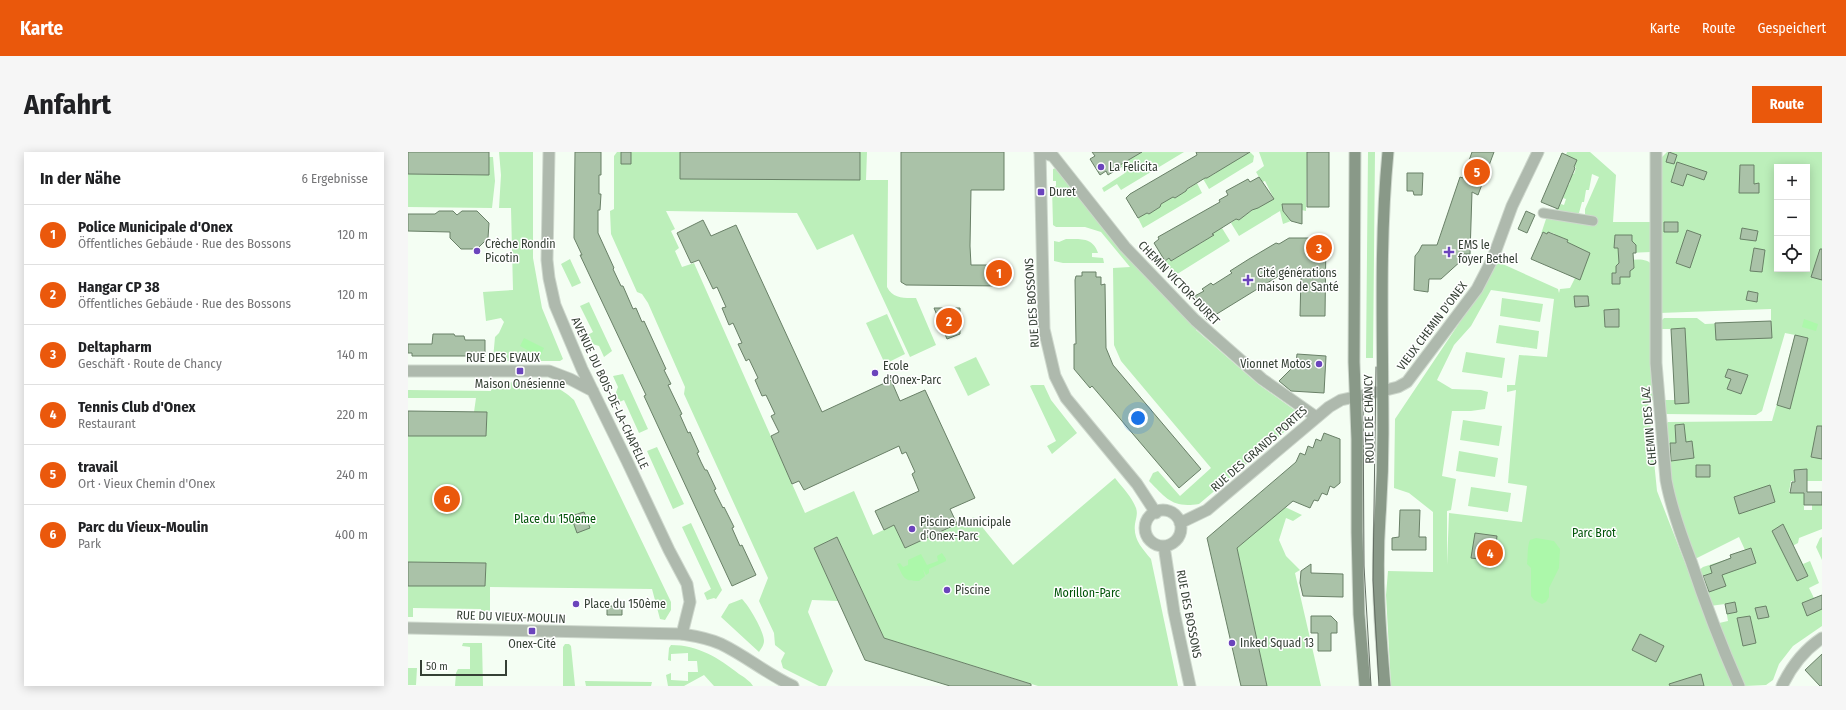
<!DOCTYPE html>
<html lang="de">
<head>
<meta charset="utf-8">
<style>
  body { margin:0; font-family:"Fira Sans Condensed",sans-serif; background:#f6f6f6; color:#202124 }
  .controls { position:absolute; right:12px; top:12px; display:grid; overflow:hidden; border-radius:0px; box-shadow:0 2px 10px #0003 }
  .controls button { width:36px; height:36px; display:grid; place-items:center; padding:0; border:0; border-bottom:1px solid #e0e0e0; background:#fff; color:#202124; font:20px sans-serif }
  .scale { position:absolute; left:12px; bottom:10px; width:87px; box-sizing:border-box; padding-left:4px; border:2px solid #354035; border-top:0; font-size:11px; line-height:14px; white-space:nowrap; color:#354035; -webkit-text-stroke:3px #fff; paint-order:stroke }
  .you { position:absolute; left:730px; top:266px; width:14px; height:14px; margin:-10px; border:3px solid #fff; border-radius:50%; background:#1a73e8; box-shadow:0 0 0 6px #1a73e833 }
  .badge { display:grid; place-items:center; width:26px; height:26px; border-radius:50%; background:#ea580c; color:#fff; font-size:13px; font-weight:700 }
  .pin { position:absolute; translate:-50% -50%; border:2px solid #fff; box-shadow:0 1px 4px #0006 }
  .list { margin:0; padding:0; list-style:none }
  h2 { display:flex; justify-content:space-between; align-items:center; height:52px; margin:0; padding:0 16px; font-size:17px }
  h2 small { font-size:13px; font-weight:400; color:#757577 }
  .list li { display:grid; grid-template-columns:26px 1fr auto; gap:12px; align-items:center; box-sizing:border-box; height:60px; padding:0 16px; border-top:1px solid #e0e0e0 }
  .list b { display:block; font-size:15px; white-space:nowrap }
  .list p { margin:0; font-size:13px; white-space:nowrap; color:#757577 }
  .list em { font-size:13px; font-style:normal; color:#757577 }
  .icon { flex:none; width:22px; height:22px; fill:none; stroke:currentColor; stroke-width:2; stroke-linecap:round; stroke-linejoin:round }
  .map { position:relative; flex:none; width:1414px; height:534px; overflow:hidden; border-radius:0px }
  header { display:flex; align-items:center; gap:24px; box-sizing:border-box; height:56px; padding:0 20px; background:#ea580c; color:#fff }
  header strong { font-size:19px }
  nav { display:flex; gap:22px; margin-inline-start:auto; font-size:14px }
  .intro { display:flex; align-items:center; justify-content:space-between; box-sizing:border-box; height:96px; padding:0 24px }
  h1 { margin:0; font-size:28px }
  .button { padding:10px 18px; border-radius:0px; background:#ea580c; color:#fff; font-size:14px; font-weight:700 }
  main { display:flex; gap:24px; padding:0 24px }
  aside { flex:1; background:#fff; border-radius:0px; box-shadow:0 2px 10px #0003 }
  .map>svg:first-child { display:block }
  .green { fill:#bcefba; fill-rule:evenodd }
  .water { fill:#acf8aa }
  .building { fill:#aac2a8; stroke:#698067 }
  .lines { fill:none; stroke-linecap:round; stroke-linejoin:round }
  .pedestrian-casing { stroke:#ced8cd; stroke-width:11 }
  .minor-casing { stroke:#ced8cd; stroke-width:13 }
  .tertiary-casing { stroke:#ced8cd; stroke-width:13 }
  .secondary-casing { stroke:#ced8cd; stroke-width:13 }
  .pedestrian { stroke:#aeb9ad; stroke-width:9 }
  .minor { stroke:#aeb9ad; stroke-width:11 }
  .tertiary { stroke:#aeb9ad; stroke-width:11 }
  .secondary { stroke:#899988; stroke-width:11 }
  .tram { stroke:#636e63; stroke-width:1 }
  .poi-dot { fill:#6b44bc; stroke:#fff; stroke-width:1.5 }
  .labels { text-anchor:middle; stroke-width:3; stroke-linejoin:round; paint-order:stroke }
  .poi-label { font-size:12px; fill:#354035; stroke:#fff; text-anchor:start }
  .street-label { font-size:12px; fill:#354035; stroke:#fff }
  .park-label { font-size:12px; fill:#005408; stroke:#fff }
</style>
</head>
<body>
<header>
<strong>Karte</strong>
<nav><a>Karte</a><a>Route</a><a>Gespeichert</a></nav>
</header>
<div class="intro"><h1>Anfahrt</h1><a class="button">Route</a></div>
<main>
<aside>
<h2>In der Nähe<small>6 Ergebnisse</small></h2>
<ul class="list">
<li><span class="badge">1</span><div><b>Police Municipale d'Onex</b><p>Öffentliches Gebäude · Rue des Bossons</p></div><em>120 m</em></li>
<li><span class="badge">2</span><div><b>Hangar CP 38</b><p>Öffentliches Gebäude · Rue des Bossons</p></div><em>120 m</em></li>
<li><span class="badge">3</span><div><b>Deltapharm</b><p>Geschäft · Route de Chancy</p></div><em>140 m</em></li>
<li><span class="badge">4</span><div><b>Tennis Club d'Onex</b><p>Restaurant</p></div><em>220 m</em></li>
<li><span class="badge">5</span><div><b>travail</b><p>Ort · Vieux Chemin d'Onex</p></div><em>240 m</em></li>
<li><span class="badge">6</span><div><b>Parc du Vieux-Moulin</b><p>Park</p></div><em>400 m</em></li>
</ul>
</aside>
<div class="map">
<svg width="1414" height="534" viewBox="0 0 1414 534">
  <rect width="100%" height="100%" fill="#f4fef3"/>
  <path class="green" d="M91,0H125V106L134,156L155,207L152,209H90L85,207L87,185L91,181L96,170L93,166L78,169L75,140L105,138L103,56H91L93,23Z
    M209,0H272V27L452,28V0H459L458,28H480L479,135C485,147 496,146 508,146L528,193L502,205L445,82L409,98L389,61L258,59L267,77L263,79L271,96L267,99L274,115L286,111L397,361L446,339L465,383L486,373L497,396L566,365L605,413L707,326C714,335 724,345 728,356C730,362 728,366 727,372C725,387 734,396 743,407L770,534H630L476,486L429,385L406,396L430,449L404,448L400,460L425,519L418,534H411L375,516L373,509L377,501L367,493L366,481L351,449L360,426L276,242L277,235L240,151L234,142L229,140L203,82L202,59L206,57V4Z
    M734,0H776L713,38L709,32L696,40L694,36L717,21L711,11Z
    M842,0L846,4L845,10L801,37L794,25L799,26L808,21L809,18Z
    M851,0H899L898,59L889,57L888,52H874L875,59L883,69L875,72L872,59L831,84L823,71L828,67L831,68L847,56H850L865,45L857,29L854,30L848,20L856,14Z
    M960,0H967L965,206H958Z
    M1159,0H1182L1208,23L1205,70H1245L1243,100L1219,101V108C1228,108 1239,105 1245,114V210L1243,220L1246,248L1240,249L1249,339L1317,513L1327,534H983L978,443L980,419L1025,420V360L1001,341L986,336L987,267L1076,134L1088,109L1150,137L1151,141L1152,137L1162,136L1167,126L1159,122L1160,88L1153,85L1152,88L1146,85L1147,82L1141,80L1139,82L1135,80L1133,82L1139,64L1177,71V57L1191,25L1184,22L1181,38H1178L1176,50H1174L1171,61H1167L1166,63L1147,60L1148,56H1150L1153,52L1156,53L1158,47L1155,46L1157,41L1155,40L1158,33H1161L1162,29L1160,28L1163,21L1166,22L1168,16L1158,3ZM1083,138L1146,147L1139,205L1111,203L1107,233H1099V240L1108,238L1100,331L1119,334L1114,370L1041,361L1039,413V359L1043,358L1048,327L1034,324L1044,259H1063L1077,257L1080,240L1073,238L1044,237L1029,228L1046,193L1063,174Z
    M1259,0H1414V329H1383L1381,340L1396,341V358H1404V353H1414V377L1391,386L1390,391L1375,399L1380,409L1391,404L1395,412L1402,409L1411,431L1401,436L1406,446L1414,443V474L1385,494L1371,512L1365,528L1358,533L1337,534L1333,531L1311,471L1320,469L1317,452L1302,454L1290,419L1295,415L1323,406L1322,403L1337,398L1331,385L1287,407L1265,342L1257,273L1260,270L1364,269L1380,213L1383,209L1380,208L1387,183L1377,181L1354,259L1348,263L1256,262L1255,248H1267L1263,177H1251V171L1256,166H1289L1297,172L1363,169V157L1251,161L1250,9ZM1369,15H1399V117H1369Z
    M81,5H85L87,29L84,56L0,55V22L81,23Z
    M648,16L709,94L788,175V178L850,232L895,264L791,352C764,356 759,347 741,329L745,321L750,319L772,344L803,316L713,209L706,193L705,116L722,115L693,80L677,75H648L645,73L644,35L648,34V29H645V17Z
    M789,31L794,41L735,76L730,66L735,63L734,60L741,62L752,55L753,52L751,49L756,50L761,47L763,42L767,46Z
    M814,76L822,89L766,124L757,109L761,106L763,109L778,100L777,97L792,92L805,83L804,80Z
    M658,87C672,87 685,85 690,101H684V105L695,106L696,111H655L646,109V89L651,90Z
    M162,107L173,131L164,135L153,112Z
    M1094,146L1135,152L1132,170L1092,164Z
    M181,150L204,199L196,205L191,194L175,189L174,186L185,180L172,154Z
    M479,162L497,202L477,212L458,171Z
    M1091,173L1131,179L1129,197L1088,191Z
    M1058,200L1097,206L1094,226L1054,220Z
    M568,205L582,233L560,244L546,215Z
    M215,222L240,277L231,281L216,248L205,253L204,251L210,235L205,224Z
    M126,230C144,233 152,235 166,248L263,450V458L257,468L252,467L244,437L82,435V466H75L73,457L5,456V465H0V434H77L78,411L0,410V284H78L79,260H66L68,246H0V238L83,239L84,231Z
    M624,233H636L643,248L669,281L644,302L639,294L648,289L622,234Z
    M1055,268L1094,274L1091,294L1052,288Z
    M249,295L276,352L265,357L239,299Z
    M1051,299L1090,306L1087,325L1048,319Z
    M1063,335L1103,341L1100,360L1060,354Z
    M877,355L894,363L885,369L878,366L871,388L878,404L892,418L887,421L913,534H859L829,396Z
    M283,371L314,438L308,447L306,446L299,448L296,441L303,437L274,375Z
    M1414,385V408L1408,395L1412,386Z
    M334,447C341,454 356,479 356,489C356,493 353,497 351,500L313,465L321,452Z
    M55,491H74L75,534H47L48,521L50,517H62V495L54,494Z
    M157,492H161L163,494L167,534H155V495Z
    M263,493C290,493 311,506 331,522C336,525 343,530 345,534H306L296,523L276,534H260L258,523L263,521V528L280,529V520H290L289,509H280V501L263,502V509L260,508L261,496Z
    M0,516H9L8,533H0Z
    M177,529L244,530L243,534H178Z"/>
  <path class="water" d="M1396,167L1410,172L1408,179L1394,175Z
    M116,186L136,196L132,205L112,194Z
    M1128,386L1146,389L1152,397L1151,416L1141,436V445L1138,450L1134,452L1126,448L1123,444V416L1119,412C1120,406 1119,394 1122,388Z
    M534,401L538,407V409L521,417V421L518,423L515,417L517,424L511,429C495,429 496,426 489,412L492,411L495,415L500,413V408L513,402L519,413L530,409L529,404Z"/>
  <path class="building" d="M0,0H81V23L0,22Z
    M167,0H193V23H191V42H193L192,58H190V81L206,116L205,117L213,134H215L225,157L228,156L234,170L236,169L258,217L256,218L263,232L260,233L274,262L272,263L280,281L282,280L291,300L289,301L293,310L297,318H299L308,337L306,338L315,356L316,355L326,375L324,376L332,394L334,393L348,423L324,434L236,244L238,243L172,103H174L166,86Z
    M213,0H223V12H213Z
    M272,0H452V28L272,27Z
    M493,0H596V38H563L562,94L563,113H595V134L498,133L493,130Z
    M684,0H734L712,13L713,15L700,23L698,19L692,23L682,7L687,4Z
    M788,0H842L799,26H797L779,37L778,39L767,46L765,45L753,52L752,55L741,62L739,61L730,66L718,46L722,42L789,3Z
    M899,0H921V55H899Z
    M1064,0H1086L1070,43L1064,40L1062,102H1055L1054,108L1033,127H1021L1020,140L1006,138L1007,104L1011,99L1014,93H1029L1052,25L1055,26Z
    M1261,0L1269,3L1266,12L1258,10Z
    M1154,1L1169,8L1166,15L1167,16L1150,57L1133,50Z
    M1269,10L1299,20L1296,28L1279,22L1275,34L1263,30Z
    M1332,13H1346V32L1351,31V41H1331Z
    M999,21H1015L1014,43H1006L1005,39H999Z
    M851,25L866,47L850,56L844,58L831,68L828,67L804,82L806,83L763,109L761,106L757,109L746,91L751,87L750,85L812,50L811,48L820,43L818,39L840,27L842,30Z
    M874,52H894V72L883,69L875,59Z
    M31,59H45L49,63L54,59H69L81,71L80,86L69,97H53L42,86V80L0,79V62H27Z
    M1118,59L1127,63L1119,81L1110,77Z
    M295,68L303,84L328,73L414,260L483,228L492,249L517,238L567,346L542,357L549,372L497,396L486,373L476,378L467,359L511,339L504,322L507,320L498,300L494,302L491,294L396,338L391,329L384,332L363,284L371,280L363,264L367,262L358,243L354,244L347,228L350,226L341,207L338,209L330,192L334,191L325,171L321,173L314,156L318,155L309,135L305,137L291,108L283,111L269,81Z
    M1256,70H1270V80H1256Z
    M1334,76L1350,79L1348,89L1332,87Z
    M1279,78L1293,83L1282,116L1268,111Z
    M1135,80L1139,82L1140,80L1160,88L1159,90L1182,101L1172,128L1123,107Z
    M1207,83H1224V89L1228,93V101H1225L1226,116L1222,119V125H1212V132H1204V121H1208V114L1211,111L1210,96H1206Z
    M881,86H918L917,164H892L893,124H879L877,120L799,168L785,145L796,139L794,137L803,131L805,133L824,121L822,119L841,107L868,91L871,92Z
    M1346,96L1357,98L1354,120L1342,119Z
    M1412,97H1414V128L1403,125Z
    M674,120H688V125H693V133L697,132L698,196L705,213L793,317L771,336L684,234L682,236L666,217V192H668L667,128L668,124H674Z
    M1340,139L1350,141L1349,150L1338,148Z
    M1166,144H1180L1181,154L1167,155Z
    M526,156H552V182L539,187Z
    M1211,157V175H1197L1196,158Z
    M1363,169L1364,186L1308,188L1307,171Z
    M1277,176L1281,251L1267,252L1263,177Z
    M25,182H46L47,184H56L57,188H77V204H4V201H0V192H24Z
    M1387,183L1400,186L1382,257L1369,253Z
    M889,202L918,204L916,241L883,239L871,229L888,212Z
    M1320,217L1340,223L1333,242L1319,237L1323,227L1317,225Z
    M0,259L79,260L78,284H0Z
    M1276,272L1278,290L1284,289L1286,306L1263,309L1262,291H1268L1267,273Z
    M1409,274H1414V307L1403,305Z
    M916,281L932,287V331L926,336L922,334L919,343L914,341L910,349L906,348L902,356L885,349L829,396L859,534H833L799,386L888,310L892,301L897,303L900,294L905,296L908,287L913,289Z
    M1288,313H1302V325H1288Z
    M1399,317V340H1414V353H1396V341H1382L1384,330H1387L1386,318Z
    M1362,333L1367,350L1331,362L1326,345Z
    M992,358H1012L1011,385H1018V398H984V386L991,385Z
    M176,360L182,376L169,381L163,364Z
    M1375,372L1400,424L1389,429L1364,379Z
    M1067,381L1089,384L1086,409L1063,406Z
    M429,385L476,486L623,532V534H542L457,508L406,396Z
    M1343,396L1348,411L1314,423L1318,434L1301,440L1295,424L1304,421L1302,414L1323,406L1322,403Z
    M0,410L78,411L77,434H0Z
    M903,412V421L935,422V445L895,444L892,431L893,419Z
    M1414,443V457L1399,464L1394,451Z
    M1327,450L1329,460L1319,462L1317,452Z
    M199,454H214V463H199Z
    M1358,454L1361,465L1350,467L1347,456Z
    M903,464H923L929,470V481H923V499H910V481H903Z
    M1342,464L1348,491L1335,494L1329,466Z
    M1232,482L1256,494L1248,510L1224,498Z
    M1414,502V534H1412L1397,518Z
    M1293,522L1296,534H1262L1261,532Z"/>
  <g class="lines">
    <g class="pedestrian-casing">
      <path id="pedestrian" d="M1135,61L1185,69"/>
    </g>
    <g class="minor-casing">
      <path id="minor" d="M141,0L139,108L141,126L147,153L174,217L219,309L261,398L279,432L282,450L274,482
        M632,0L645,4L717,95L787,168L854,227L908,265
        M1248,0V211L1258,328C1263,355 1273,383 1283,409C1297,451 1313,493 1331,534
        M0,219H141L162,227L185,239
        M974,239L990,235L999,230L1069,137L1085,106L1104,54L1130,0"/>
    </g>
    <g class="tertiary-casing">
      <path id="tertiary" d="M632,0L636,177L647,224L658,246L729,332L748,361
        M737 376a18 18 0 1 1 36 0a18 18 0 1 1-36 0Z
        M772,371L799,358L921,255L933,248L974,239
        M756,394L766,460L782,534
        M0,476L274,482C287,484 300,486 313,492C338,504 359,522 385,534
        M1374,534C1383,515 1396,498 1414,486"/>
    </g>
    <g class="secondary-casing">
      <path id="secondary" d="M947,0L946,210L949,287V380L951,462L957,534
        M977,534C972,478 968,421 972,365C974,337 975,309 975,281C975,187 971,93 980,0"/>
    </g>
    <use href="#pedestrian" class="pedestrian"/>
    <use href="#minor" class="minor"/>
    <use href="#tertiary" class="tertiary"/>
    <use href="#secondary" class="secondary"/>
    <path class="tram" d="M968,215L965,428L971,534
      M955,243L956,414L963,534"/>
  </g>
  <g class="poi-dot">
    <circle cx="693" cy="15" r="4"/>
    <rect x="629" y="36" width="8" height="8" rx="2"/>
    <circle cx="69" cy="99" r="4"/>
    <path d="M1039 94h4v4h4v4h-4v4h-4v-4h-4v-4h4z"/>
    <path d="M838 122h4v4h4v4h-4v4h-4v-4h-4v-4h4z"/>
    <circle cx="911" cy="212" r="4"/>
    <rect x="108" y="215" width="8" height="8" rx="2"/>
    <circle cx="467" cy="221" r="4"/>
    <circle cx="504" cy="377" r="4"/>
    <circle cx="539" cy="438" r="4"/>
    <circle cx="168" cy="452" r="4"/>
    <rect x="120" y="475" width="8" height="8" rx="2"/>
    <circle cx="824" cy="491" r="4"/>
  </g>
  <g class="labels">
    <g class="poi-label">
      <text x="701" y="19">La Felicita</text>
      <text x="641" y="44">Duret</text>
      <text x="77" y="96">Crèche Rondin<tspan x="77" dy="14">Picotin</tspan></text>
      <text x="1050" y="97">EMS le<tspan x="1050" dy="14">foyer Bethel</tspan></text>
      <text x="849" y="125">Cité générations<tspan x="849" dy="14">maison de Santé</tspan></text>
      <text x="903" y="216" text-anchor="end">Vionnet Motos</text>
      <text x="475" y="218">Ecole<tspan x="475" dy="14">d'Onex-Parc</tspan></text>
      <text x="112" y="236" text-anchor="middle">Maison Onésienne</text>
      <text x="512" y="374">Piscine Municipale<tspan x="512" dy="14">d’Onex-Parc</tspan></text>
      <text x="547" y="442">Piscine</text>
      <text x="176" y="456">Place du 150ème</text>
      <text x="832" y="495">Inked Squad 13</text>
      <text x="124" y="496" text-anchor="middle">Onex-Cité</text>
    </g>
    <g class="street-label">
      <text transform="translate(771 131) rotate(46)" y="4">CHEMIN VICTOR-DURET</text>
      <text transform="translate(624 151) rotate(-94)" y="4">RUE DES BOSSONS</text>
      <text transform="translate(1024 174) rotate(-53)" y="4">VIEUX CHEMIN D'ONEX</text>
      <text x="95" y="210">RUE DES EVAUX</text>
      <text transform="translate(202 241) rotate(65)" y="4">AVENUE DU BOIS-DE-LA-CHAPELLE</text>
      <text transform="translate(961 267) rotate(-91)" y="4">ROUTE DE CHANCY</text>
      <text transform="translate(1241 274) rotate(-95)" y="4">CHEMIN DES LAZ</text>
      <text transform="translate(851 297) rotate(-41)" y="4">RUE DES GRANDS PORTES</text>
      <text transform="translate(781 462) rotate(79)" y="4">RUE DES BOSSONS</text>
      <text transform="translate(103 465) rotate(2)" y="4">RUE DU VIEUX-MOULIN</text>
    </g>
    <g class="park-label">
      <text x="147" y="371">Place du 150eme</text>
      <text x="1186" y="385">Parc Brot</text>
      <text x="679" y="445">Morillon-Parc</text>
    </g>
  </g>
</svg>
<div class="controls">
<button>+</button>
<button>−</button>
<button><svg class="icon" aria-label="locate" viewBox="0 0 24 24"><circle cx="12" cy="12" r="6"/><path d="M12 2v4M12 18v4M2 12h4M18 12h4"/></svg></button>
</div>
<div class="scale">50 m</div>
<div class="you"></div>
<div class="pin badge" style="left:591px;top:121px">1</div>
<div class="pin badge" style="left:541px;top:169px">2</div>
<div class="pin badge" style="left:911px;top:96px">3</div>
<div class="pin badge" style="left:1082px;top:401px">4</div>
<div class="pin badge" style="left:1069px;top:20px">5</div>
<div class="pin badge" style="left:39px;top:347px">6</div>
</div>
</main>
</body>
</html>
